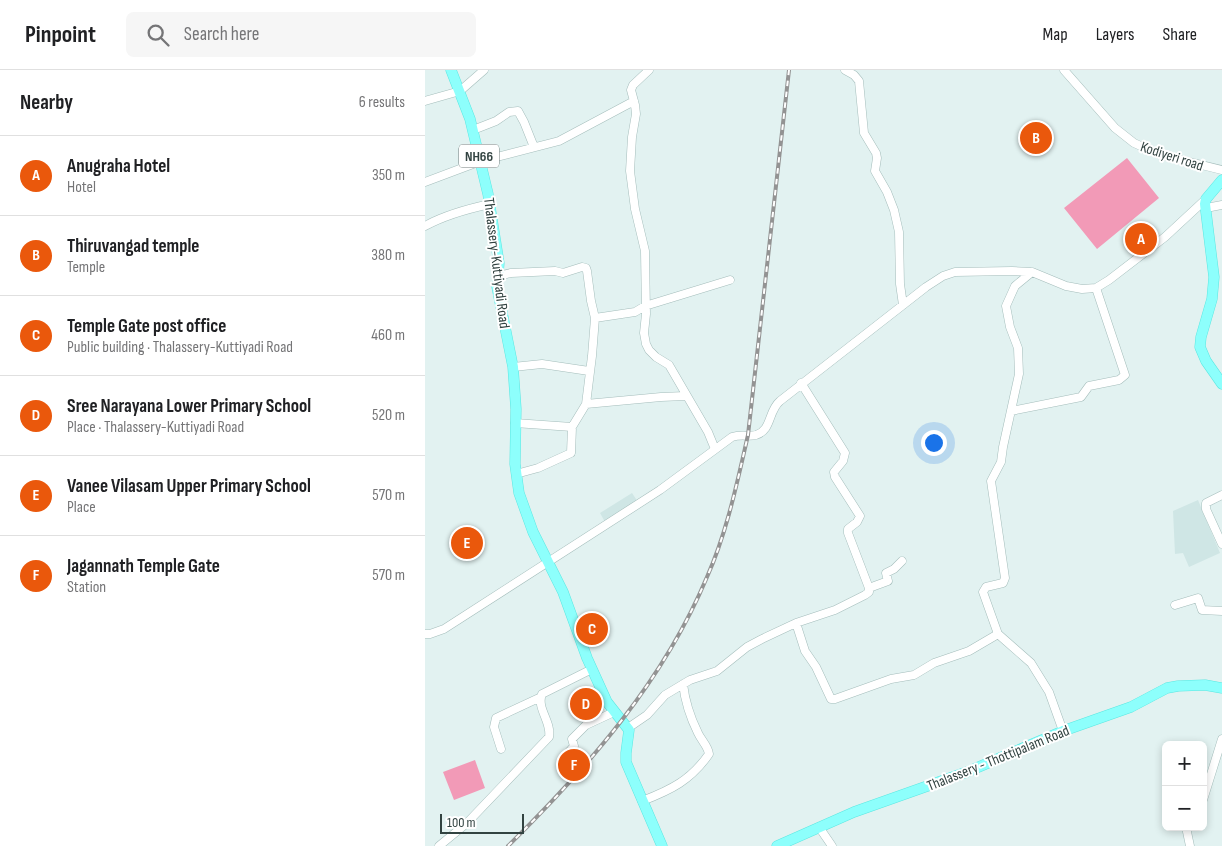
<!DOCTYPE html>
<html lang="en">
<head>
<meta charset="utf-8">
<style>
  body { margin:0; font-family:"Sofia Sans Condensed",sans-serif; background:#f6f6f6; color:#202124 }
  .controls { position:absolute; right:15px; bottom:15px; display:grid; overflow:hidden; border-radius:8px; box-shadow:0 2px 8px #0003 }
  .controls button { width:45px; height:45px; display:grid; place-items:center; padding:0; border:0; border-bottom:1px solid #e0e0e0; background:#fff; color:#202124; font:25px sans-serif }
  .scale { position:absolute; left:15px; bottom:12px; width:84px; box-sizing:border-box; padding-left:5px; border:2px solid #324341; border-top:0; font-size:14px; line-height:18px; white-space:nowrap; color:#324341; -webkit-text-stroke:4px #fff; paint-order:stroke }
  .you { position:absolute; left:508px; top:372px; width:18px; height:18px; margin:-12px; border:4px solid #fff; border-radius:50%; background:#1a73e8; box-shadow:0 0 0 8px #1a73e833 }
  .badge { display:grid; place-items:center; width:32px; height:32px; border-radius:50%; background:#ea580c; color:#fff; font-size:16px; font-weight:700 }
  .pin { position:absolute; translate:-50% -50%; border:2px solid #fff; box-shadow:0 1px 5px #0006 }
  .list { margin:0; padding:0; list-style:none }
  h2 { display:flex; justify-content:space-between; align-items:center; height:65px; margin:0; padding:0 20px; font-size:21px }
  h2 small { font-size:16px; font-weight:400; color:#757577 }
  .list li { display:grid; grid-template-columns:32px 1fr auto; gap:15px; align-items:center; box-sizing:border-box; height:80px; padding:0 20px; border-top:1px solid #e0e0e0 }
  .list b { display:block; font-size:19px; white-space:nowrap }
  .list p { margin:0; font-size:16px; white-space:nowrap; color:#757577 }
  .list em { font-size:16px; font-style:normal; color:#757577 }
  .icon { flex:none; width:28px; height:28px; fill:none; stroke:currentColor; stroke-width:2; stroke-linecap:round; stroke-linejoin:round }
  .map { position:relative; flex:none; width:797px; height:776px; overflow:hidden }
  header { display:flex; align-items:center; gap:30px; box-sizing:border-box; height:70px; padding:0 25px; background:#fff; border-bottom:1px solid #e0e0e0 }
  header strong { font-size:24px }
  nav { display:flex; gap:28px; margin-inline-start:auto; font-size:18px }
  .search { width:350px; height:45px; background:#f6f6f6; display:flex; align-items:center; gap:12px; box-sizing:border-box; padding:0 18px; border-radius:8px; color:#757577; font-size:19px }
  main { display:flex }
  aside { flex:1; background:#fff }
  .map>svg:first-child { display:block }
  .residential { fill:#cfe6e5 }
  .water { fill:#f29ab7 }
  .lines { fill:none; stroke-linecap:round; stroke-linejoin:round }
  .minor-casing { stroke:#a4bdbb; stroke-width:9 }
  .major-casing { stroke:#5ae7e1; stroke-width:11 }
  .minor { stroke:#fff; stroke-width:8 }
  .major { stroke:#8dfffc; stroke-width:10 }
  .rail-casing { stroke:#939393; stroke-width:4 }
  .rail { stroke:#fff; stroke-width:2; stroke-dasharray:5.5; stroke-linecap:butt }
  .labels { text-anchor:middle; stroke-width:4; stroke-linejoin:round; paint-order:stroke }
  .shield { fill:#fff; stroke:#707b7a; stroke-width:1 }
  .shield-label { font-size:14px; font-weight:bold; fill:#324341 }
  .street-label { font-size:15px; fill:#324341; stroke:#fff }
</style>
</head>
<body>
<header>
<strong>Pinpoint</strong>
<div class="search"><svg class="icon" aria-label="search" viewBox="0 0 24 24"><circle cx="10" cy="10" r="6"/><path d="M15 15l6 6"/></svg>Search here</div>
<nav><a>Map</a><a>Layers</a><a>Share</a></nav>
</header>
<main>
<aside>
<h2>Nearby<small>6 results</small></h2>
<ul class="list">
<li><span class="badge">A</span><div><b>Anugraha Hotel</b><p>Hotel</p></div><em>350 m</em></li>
<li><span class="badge">B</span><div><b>Thiruvangad temple</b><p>Temple</p></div><em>380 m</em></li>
<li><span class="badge">C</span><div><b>Temple Gate post office</b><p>Public building · Thalassery-Kuttiyadi Road</p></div><em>460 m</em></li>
<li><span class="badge">D</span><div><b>Sree Narayana Lower Primary School</b><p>Place · Thalassery-Kuttiyadi Road</p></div><em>520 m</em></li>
<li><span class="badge">E</span><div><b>Vanee Vilasam Upper Primary School</b><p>Place</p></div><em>570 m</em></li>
<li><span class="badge">F</span><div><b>Jagannath Temple Gate</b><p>Station</p></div><em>570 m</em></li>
</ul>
</aside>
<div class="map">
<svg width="797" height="776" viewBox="0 0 797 776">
  <rect width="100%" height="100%" fill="#e2f2f1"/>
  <path class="residential" d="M207,423L213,432L180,452L175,443Z
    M773,430L795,483L764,497L758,483L750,484L748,441Z"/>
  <path class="water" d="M702,88L734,128L672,179L639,138Z
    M50,690L60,718L29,730L18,702Z"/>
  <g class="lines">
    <g class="minor-casing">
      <path id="minor" d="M224,0L208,15L206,20L210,35L211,44L207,67L205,101L210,139L220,181L221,244L219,263L221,274L224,280L231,287L244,295L283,362L290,379
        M420,0L429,5L434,11L439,63L451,83L452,88L450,101L462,122L469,140L474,162L475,214L478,235
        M639,0L690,58L709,73L736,85L797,100
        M0,31L35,21L59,0
        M48,60L71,51L84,42L93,41L99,52L109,77
        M0,112L56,91L134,71L209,31
        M781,138L797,135
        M0,156C20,145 42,139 65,134
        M607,202L590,216L581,236L585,257L593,278L594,304L578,377L576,392L566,411L580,508L578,513L561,517L558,522L573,564L606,593L624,622L638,661
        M73,206L86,203L130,201L138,203L157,197L161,198L162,201L166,231L170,248L167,286L161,334L147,357L146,383L113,398L91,404
        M170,248L210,242L220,236L305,210
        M88,297L117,294L164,301
        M376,313L420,383L418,391L409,402L410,407L435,446L432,452L423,459V463L444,518
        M161,334L236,327L260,326
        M586,341L656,327L664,316L694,310L700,305L671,218
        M90,353L147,357
        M797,425L781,433V439L797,474
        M750,535L773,528L777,540L797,541
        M371,553L380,581L391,597L406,629H410L466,609L489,605L509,593L544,581L573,564
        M0,564H5L19,559L235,420L307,367C316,364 323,367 331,365C347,360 343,341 355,331L501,217L518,206L530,202L587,201L607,202L641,216L657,219L671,218L684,210L740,167L781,129
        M203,658L222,645L240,625L265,610L292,601L322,577L337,569L371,553L410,540L440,525L444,522V518L463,511L461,503L469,499L477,491
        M76,679L69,657L71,648L116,627
        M137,690L149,676L147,669L161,655L189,642
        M778,730L797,669
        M217,731C246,720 266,710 284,684C283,676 276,670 273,663C265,647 260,631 258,614
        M394,757L407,776
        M761,757L765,776
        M14,776L42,753L124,667C127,652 111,638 117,624L167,599"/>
    </g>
    <g class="major-casing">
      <path id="major" d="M26,0L45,49L63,124L74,193L72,217L88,297L91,339L90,394L94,423L108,462L138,522L162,588L182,632L204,660L201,683V692L237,776
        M797,110L781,129L780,134L789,207L787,229L776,267L775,277L781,291L797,314
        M352,776L429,742L542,702L638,661L706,637L742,618L753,616L780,615L797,618"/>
    </g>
    <use href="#minor" class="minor"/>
    <use href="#major" class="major"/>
    <g class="rail-casing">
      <path id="rail" d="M83,776C163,697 238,612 282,507C302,462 312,413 323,365L364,0"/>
    </g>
    <use href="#rail" class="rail"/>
  </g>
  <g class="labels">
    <rect class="shield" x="34" y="74.5" width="40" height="23" rx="4"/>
    <g class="shield-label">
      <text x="54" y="91">NH66</text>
    </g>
    <g class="street-label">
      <text transform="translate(747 86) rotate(18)" y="5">Kodiyeri road</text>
      <text transform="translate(72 193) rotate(83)" y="5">Thalassery-Kuttiyadi Road</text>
      <text transform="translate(573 688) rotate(-22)" y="5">Thalassery - Thottipalam Road</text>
    </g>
  </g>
</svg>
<div class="controls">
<button>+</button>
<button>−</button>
</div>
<div class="scale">100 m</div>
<div class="you"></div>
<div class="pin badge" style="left:716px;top:169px">A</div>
<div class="pin badge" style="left:611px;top:68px">B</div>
<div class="pin badge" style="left:167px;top:559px">C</div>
<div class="pin badge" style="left:161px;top:634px">D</div>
<div class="pin badge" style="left:42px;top:473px">E</div>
<div class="pin badge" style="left:149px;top:695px">F</div>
</div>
</main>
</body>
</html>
